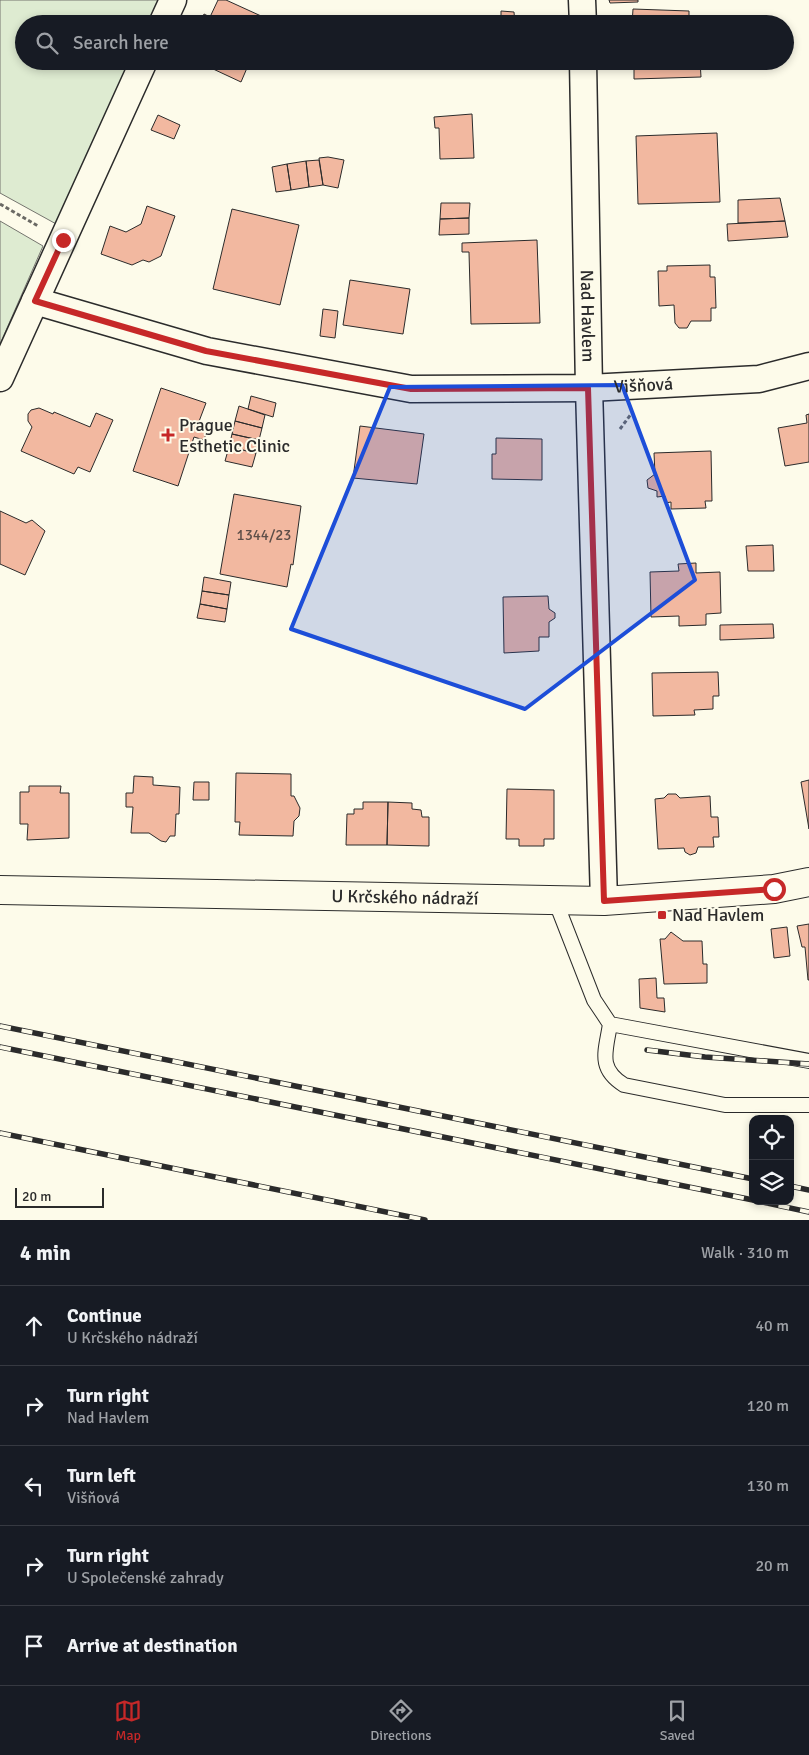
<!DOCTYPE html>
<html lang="en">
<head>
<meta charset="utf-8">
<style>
  body { margin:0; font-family:Signika,sans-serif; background:#242831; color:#f1f3f6 }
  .controls { position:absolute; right:15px; bottom:15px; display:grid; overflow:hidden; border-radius:10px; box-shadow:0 2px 8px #0003 }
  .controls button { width:45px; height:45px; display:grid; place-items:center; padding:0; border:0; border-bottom:1px solid #363941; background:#171b24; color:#f1f3f6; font:25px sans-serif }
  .scale { position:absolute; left:15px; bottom:12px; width:89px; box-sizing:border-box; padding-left:5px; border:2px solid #2b2b2b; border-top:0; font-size:14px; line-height:18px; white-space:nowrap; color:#2b2b2b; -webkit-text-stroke:4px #fdfbea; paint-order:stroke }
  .stop { position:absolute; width:15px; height:15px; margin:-11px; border:4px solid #c62828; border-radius:50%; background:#fff }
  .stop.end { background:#c62828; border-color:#fff; box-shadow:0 1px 5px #0008 }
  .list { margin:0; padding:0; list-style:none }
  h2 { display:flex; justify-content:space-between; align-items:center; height:65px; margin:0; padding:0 20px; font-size:21px }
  h2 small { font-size:16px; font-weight:400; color:#9ea1a6 }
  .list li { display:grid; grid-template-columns:32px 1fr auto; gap:15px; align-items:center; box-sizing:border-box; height:80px; padding:0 20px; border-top:1px solid #363941 }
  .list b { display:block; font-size:19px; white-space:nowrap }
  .list p { margin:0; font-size:16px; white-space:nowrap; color:#9ea1a6 }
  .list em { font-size:16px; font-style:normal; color:#9ea1a6 }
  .icon { flex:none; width:28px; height:28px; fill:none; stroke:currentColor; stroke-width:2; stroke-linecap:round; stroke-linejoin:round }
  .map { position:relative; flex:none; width:809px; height:1220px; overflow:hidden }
  .search { position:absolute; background:#171b24; box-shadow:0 2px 8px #0003; left:15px; right:15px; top:15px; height:55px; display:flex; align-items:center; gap:12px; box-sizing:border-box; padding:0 18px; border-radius:28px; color:#9ea1a6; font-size:19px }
  .sheet { height:465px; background:#171b24 }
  nav { display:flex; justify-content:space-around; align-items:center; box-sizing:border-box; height:70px; border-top:1px solid #363941; background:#171b24; font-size:14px; color:#9ea1a6 }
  nav a { display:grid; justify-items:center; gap:2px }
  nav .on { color:#c62828 }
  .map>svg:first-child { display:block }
  .green { fill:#deebd1; stroke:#74746e }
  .building { fill:#f2b8a0; stroke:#2b2b2b }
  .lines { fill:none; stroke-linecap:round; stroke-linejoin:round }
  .lane-casing { stroke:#2b2b2b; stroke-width:16 }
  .street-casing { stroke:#2b2b2b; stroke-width:29 }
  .secondary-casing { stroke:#2b2b2b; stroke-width:30 }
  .path { stroke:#6a6964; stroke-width:3; stroke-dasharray:4 2.5; stroke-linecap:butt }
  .lane { stroke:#fdfbea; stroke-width:14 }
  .street { stroke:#fdfbea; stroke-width:26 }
  .secondary { stroke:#fdfbea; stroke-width:28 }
  .rail-casing { stroke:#2b2b2b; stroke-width:5.5 }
  .rail { stroke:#fdfbea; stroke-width:4; stroke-dasharray:11; stroke-linecap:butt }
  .route { stroke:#c62828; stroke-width:6 }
  .marked { fill:#1d4ed8; fill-opacity:0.2; stroke:#1d4ed8; stroke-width:4; stroke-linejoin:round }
  .poi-dot { fill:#c62828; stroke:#fdfbea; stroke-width:2 }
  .labels { text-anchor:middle; stroke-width:4; stroke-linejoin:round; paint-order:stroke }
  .number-label { font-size:15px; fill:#5d4e48 }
  .street-label { font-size:18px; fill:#2b2b2b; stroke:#fdfbea }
  .poi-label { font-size:18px; fill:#2b2b2b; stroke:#fdfbea; text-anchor:start }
</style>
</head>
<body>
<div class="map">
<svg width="809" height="1220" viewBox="0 0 809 1220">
  <rect width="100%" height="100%" fill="#fdfbea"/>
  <path class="green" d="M0,0H161L150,24H24V61H133L58,225L0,193Z
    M0,221L43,246L0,344Z"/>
  <path class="building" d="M218,0H226L272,21L271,24H200L204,14L210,17Z
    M609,0H638V2L610,3Z
    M633,9L689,11V24H632Z
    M501,11L514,12L515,24H476V18H501Z
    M196,61H250L241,82Z
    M477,61H520V67L477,68Z
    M634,61H700L701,77L634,79Z
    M472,114L474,158L440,159L439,128H435L434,117Z
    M158,115L180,125L174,139L151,130Z
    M717,133L720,202L638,204L636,136Z
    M328,157L344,160L338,188L323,185L319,158Z
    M319,160L323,185L309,187L306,161Z
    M306,161L309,187L291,190L287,164Z
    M287,164L291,190L276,192L272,167Z
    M780,198L785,221L738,223V200Z
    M441,203H470L469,218L440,219Z
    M147,206L175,216L161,256L149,262L143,260L132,265L101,254L110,226L126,232L141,224Z
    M232,209L299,225L280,305L213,289Z
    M469,218V234L439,235L440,219Z
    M785,221L788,237L728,241L727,224Z
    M537,240L540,323L471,324L469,252H462V243Z
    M710,265V277H715L716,308H711V321H691L687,328H679L675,323L674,305L659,306L658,271H667V266Z
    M350,280L410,289L403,334L343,325Z
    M323,309L338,311L335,338L320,336Z
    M161,388L206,403L198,424L208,428L204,440L194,437L178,486L133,471Z
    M251,396L276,403L273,417L248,409Z
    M239,406L265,415L262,428L235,421Z
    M39,408L53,414L54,412L90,427L96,413L113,420L90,472L78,467L74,474L21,451L32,427L28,421V414L31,410Z
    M809,414V462L785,466L778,428L807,423L806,415Z
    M235,421L262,428L259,440L232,434Z
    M360,426L424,434L417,484L353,478Z
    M232,434L259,440L256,453L229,447Z
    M496,438L542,439V480L492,479V454H496Z
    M229,447L256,453L252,467L225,461Z
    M711,451L712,501H705L706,508L671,509V502L665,503V496L657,497V491L648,488L647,480L655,474L654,453Z
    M234,494L301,506L293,565L291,564L287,587L220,574Z
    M0,511L26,523L32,520L45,531L25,575L0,564Z
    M773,545L774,571H748L746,546Z
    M696,563V573L720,572L721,613L706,614V625L679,626V616L651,617L650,572L679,571L678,564Z
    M204,577L231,582L229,595L202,591Z
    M202,591L229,595L227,609L200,604Z
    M548,596L549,609L555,613V618L549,622V637H539V651L504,653L503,597Z
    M200,604L227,609L225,622L197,618Z
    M773,624L774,638L720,640V625Z
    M718,672L719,696H713V709L694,710L695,715L653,716L652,673Z
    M236,773L291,774V796H294L300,808L299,816L294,821L293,836L239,835L240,822H235Z
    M134,776L153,777V785L180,787L179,814H176L175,836H170L166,842L161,841L149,833H131L133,807H126V793H133Z
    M809,780V829L801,782Z
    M194,782H209V800H193Z
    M29,786H61L60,793H69V838L27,840L28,824H20V792H29Z
    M507,789L554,790V839H544V846H519V839H506Z
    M668,794H676L680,798L710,796L711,817H718L719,837H713L714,847H698L696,853L690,855L685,852L684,848L658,849L655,799L664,798Z
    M363,802H388L387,845H346L347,814H354V809H363Z
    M388,802L412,803V809L421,810L422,817H429V846L387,845Z
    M809,924V980H808L805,947H802L797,926Z
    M787,927L790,956L774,958L771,929Z
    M671,932L683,941H702L703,964H707V983L664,984L660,939H665Z
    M656,978L657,998H664L665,1012L640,1008L639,979Z"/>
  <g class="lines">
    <g class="lane-casing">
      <path id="lane" d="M555,900L594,1000L610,1024L809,1061
        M610,1024C606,1051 597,1068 624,1085L725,1105H809"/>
    </g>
    <g class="street-casing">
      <g id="street">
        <path d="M582,0L583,24"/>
        <path d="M162,24L173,0"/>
        <path id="s1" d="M583,61L589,388L604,901"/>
        <path id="s2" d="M35,301L207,351L411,389L589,388L759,379L809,366"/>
        <path d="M0,378L144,61"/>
      </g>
    </g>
    <g class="secondary-casing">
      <g id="secondary">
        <path id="s3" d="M0,890L604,901L774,889L809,882"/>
      </g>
    </g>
    <path class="path" d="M0,204L38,226
      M620,429L631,414"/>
    <use href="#lane" class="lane"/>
    <use href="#street" class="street"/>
    <use href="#secondary" class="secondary"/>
    <g class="rail-casing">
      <path id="rail" d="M0,1026L753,1179
        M0,1047L753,1200
        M647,1050L705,1057L809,1064
        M0,1133L425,1220
        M790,1186L809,1190
        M757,1201L809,1212"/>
    </g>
    <use href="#rail" class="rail"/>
  </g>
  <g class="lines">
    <path class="route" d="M63,240L35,301L206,351L411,389L588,388L604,901L774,889"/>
  </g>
  <path class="marked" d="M622,385L695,580L525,709L291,629L390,387Z"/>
  <g class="poi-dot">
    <path d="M165.5 427.5h5v5h5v5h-5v5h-5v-5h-5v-5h5z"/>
    <rect x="657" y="910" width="10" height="10" rx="2.5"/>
  </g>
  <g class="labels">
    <g class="number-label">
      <text x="264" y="540">1344/23</text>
    </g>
    <g class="street-label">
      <text dy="6" stroke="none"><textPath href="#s1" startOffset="255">Nad Havlem</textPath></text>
      <text dy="6" stroke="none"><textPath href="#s2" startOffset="619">Višňová</textPath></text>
      <text dy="6" stroke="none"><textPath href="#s3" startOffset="405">U Krčského nádraží</textPath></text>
    </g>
    <g class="poi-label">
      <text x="179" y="431">Prague<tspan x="179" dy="21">Esthetic Clinic</tspan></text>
      <text x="672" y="921">Nad Havlem</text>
    </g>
  </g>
</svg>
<div class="controls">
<button><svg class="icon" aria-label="locate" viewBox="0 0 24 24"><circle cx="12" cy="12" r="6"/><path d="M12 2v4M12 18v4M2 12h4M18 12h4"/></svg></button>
<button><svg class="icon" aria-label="layers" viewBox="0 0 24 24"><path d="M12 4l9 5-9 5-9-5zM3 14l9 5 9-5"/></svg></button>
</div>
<div class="scale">20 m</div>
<div class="stop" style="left:774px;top:889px"></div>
<div class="stop end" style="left:63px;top:240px"></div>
<div class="search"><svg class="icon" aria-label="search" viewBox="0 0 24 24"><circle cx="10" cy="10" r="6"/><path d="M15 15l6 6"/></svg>Search here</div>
</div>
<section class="sheet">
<h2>4 min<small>Walk · 310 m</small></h2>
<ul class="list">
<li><svg class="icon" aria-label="ahead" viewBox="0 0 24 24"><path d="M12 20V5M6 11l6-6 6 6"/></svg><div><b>Continue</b><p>U Krčského nádraží</p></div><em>40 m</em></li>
<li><svg class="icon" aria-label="right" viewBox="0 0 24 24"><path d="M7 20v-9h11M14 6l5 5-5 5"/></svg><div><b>Turn right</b><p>Nad Havlem</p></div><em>120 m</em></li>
<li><svg class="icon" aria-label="left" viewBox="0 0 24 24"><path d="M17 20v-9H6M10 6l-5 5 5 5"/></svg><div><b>Turn left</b><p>Višňová</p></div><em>130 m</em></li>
<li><svg class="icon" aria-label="right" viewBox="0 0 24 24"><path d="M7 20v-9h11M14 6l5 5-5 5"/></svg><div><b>Turn right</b><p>U Společenské zahrady</p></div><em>20 m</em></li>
<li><svg class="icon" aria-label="arrive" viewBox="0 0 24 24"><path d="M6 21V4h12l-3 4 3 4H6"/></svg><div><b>Arrive at destination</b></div></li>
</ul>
</section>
<nav>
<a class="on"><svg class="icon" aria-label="map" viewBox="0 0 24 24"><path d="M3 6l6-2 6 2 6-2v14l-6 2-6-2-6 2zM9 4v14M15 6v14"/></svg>Map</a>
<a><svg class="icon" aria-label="directions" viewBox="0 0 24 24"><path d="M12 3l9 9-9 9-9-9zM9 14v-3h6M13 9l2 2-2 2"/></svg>Directions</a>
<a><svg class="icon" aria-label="saved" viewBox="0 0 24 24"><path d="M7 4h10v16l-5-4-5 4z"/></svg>Saved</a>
</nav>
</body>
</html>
